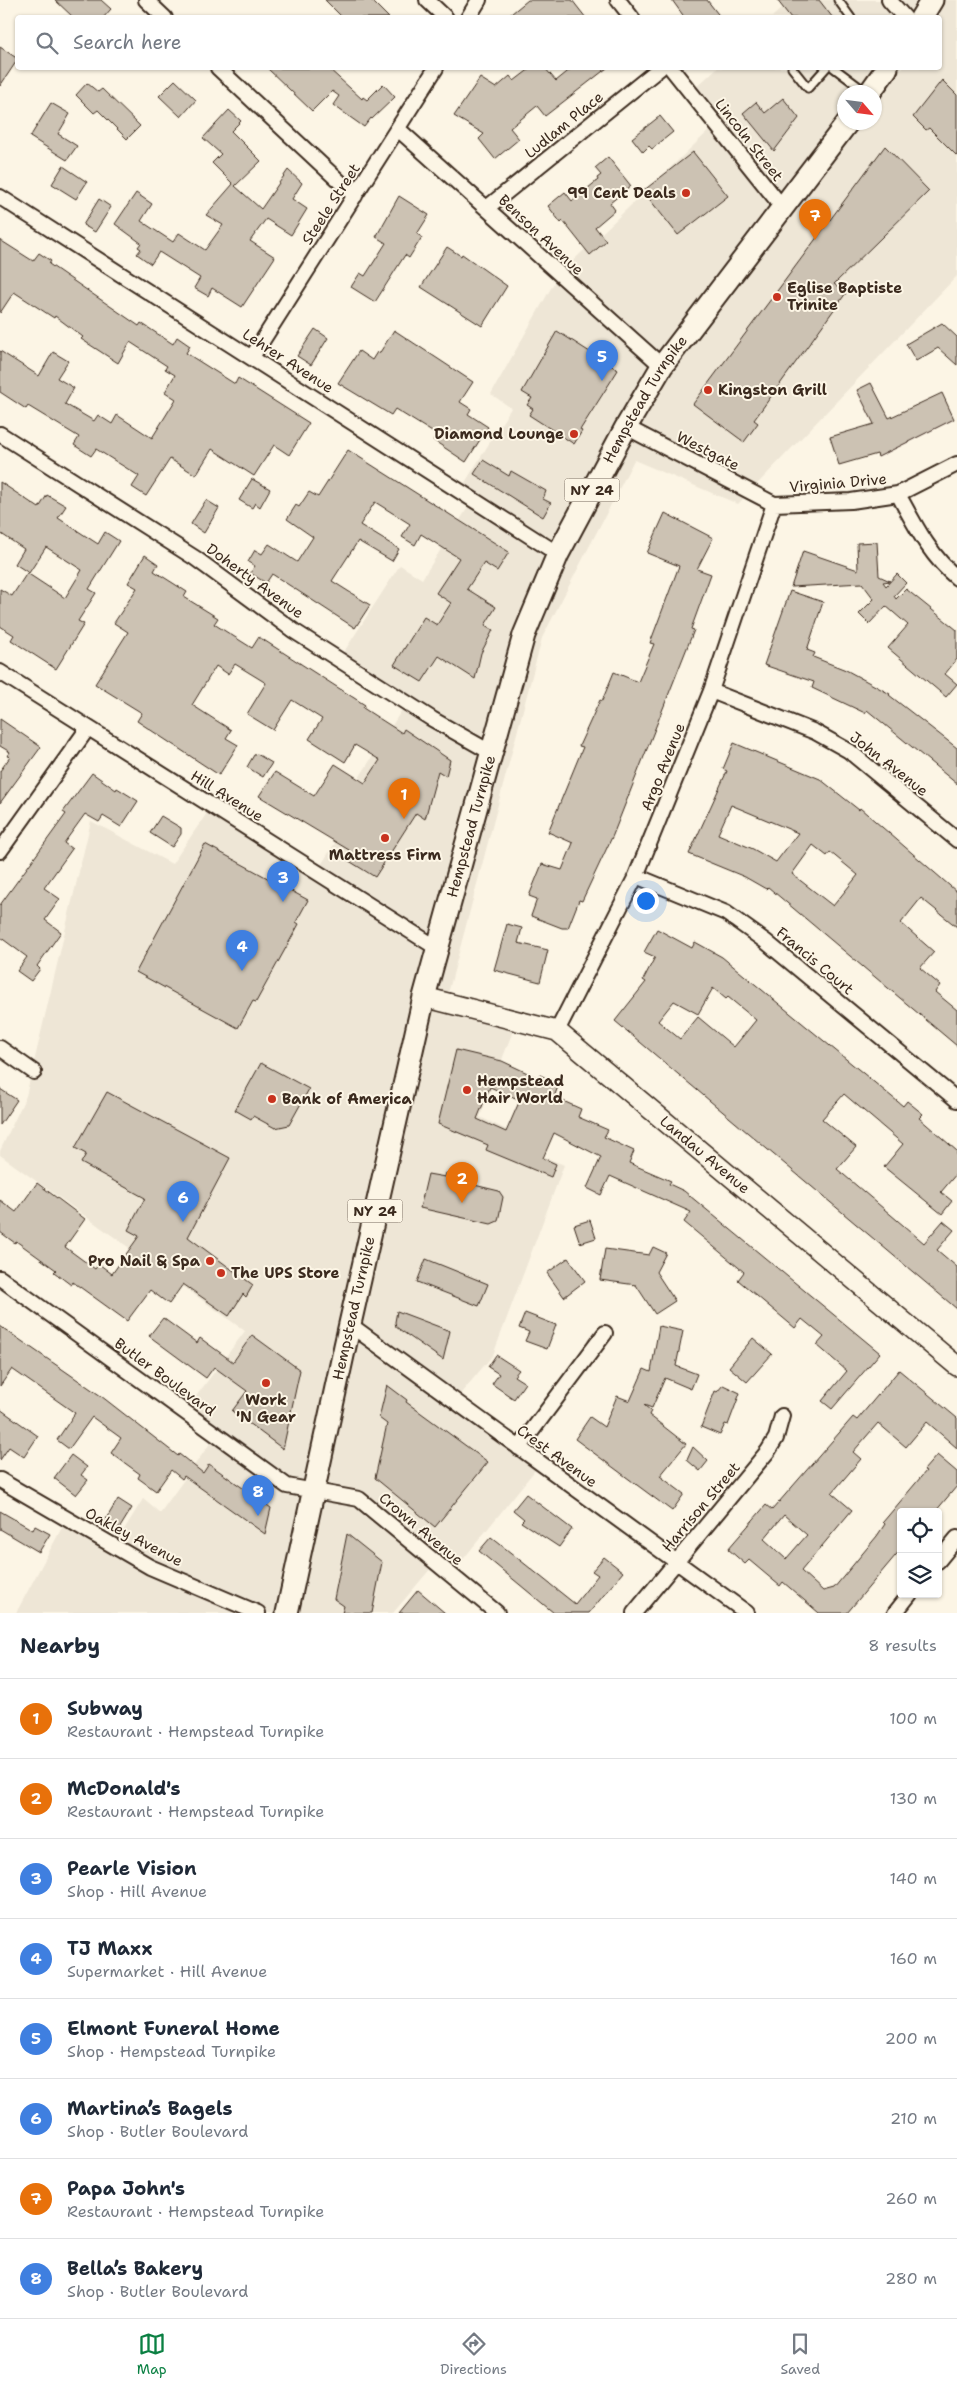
<!DOCTYPE html>
<html lang="en">
<head>
<meta charset="utf-8">
<style>
  body { margin:0; font-family:"Shantell Sans",sans-serif; background:#f6f6f7; color:#1f2937 }
  .controls { position:absolute; right:15px; bottom:15px; display:grid; overflow:hidden; border-radius:5px; box-shadow:0 1px 4px #0004 }
  .controls button { width:45px; height:45px; display:grid; place-items:center; padding:0; border:0; border-bottom:1px solid #e0e1e3; background:#fff; color:#1f2937; font:25px sans-serif }
  .compass { position:absolute; left:837px; top:85px; width:45px; height:45px; border-radius:50%; background:#fff; box-shadow:0 1px 4px #0004; rotate:118deg }
  .you { position:absolute; left:645px; top:900px; width:18px; height:18px; margin:-12px; border:4px solid #fff; border-radius:50%; background:#1a73e8; box-shadow:0 0 0 8px #1a73e833 }
  .badge { display:grid; place-items:center; width:32px; height:32px; border-radius:50%; background:#0b8043; color:#fff; font-size:16px; font-weight:700 }
  .pin { position:absolute; translate:-50% -41px; filter:drop-shadow(0 1px 2px #0008) }
  .pin::after { content:''; position:absolute; top:26px; width:18px; height:15px; background:inherit; clip-path:polygon(0 0,100% 0,50% 100%) }
  .list { margin:0; padding:0; list-style:none }
  h2 { display:flex; justify-content:space-between; align-items:center; height:65px; margin:0; padding:0 20px; font-size:21px }
  h2 small { font-size:16px; font-weight:400; color:#747a83 }
  .list li { display:grid; grid-template-columns:32px 1fr auto; gap:15px; align-items:center; box-sizing:border-box; height:80px; padding:0 20px; border-top:1px solid #e0e1e3 }
  .list b { display:block; font-size:19px; white-space:nowrap }
  .list p { margin:0; font-size:16px; white-space:nowrap; color:#747a83 }
  .list em { font-size:16px; font-style:normal; color:#747a83 }
  .icon { flex:none; width:28px; height:28px; fill:none; stroke:currentColor; stroke-width:2; stroke-linecap:round; stroke-linejoin:round }
  .map { position:relative; flex:none; width:957px; height:1613px; overflow:hidden }
  .search { position:absolute; background:#fff; box-shadow:0 1px 4px #0004; left:15px; right:15px; top:15px; height:55px; display:flex; align-items:center; gap:12px; box-sizing:border-box; padding:0 18px; border-radius:5px; color:#747a83; font-size:19px }
  .sheet { height:705px; background:#fff }
  nav { display:flex; justify-content:space-around; align-items:center; box-sizing:border-box; height:70px; border-top:1px solid #e0e1e3; background:#fff; font-size:14px; color:#747a83 }
  nav a { display:grid; justify-items:center; gap:2px }
  nav .on { color:#0b8043 }
  .map>svg:first-child { display:block }
  .built { fill:#eee6d6; fill-rule:evenodd }
  .building { fill:#ccc2b3; stroke:#3b2a1e; fill-rule:evenodd }
  .lines { fill:none; stroke-linecap:round; stroke-linejoin:round }
  .lane-casing { stroke:#3b2a1e; stroke-width:11 }
  .street-casing { stroke:#3b2a1e; stroke-width:18 }
  .secondary-casing { stroke:#3b2a1e; stroke-width:22 }
  .primary-casing { stroke:#3b2a1e; stroke-width:25 }
  .lane { stroke:#fcf5e5; stroke-width:7 }
  .street { stroke:#fcf5e5; stroke-width:14 }
  .secondary { stroke:#fcf5e5; stroke-width:19 }
  .primary { stroke:#fcf5e5; stroke-width:21 }
  .poi-dot { fill:#c8321e; stroke:#fcf5e5; stroke-width:2 }
  .labels { text-anchor:middle; stroke-width:4; stroke-linejoin:round; paint-order:stroke }
  .shield { fill:#fcf5e5; stroke:#75675a; stroke-width:1 }
  .shield-label { font-size:14px; font-weight:bold; fill:#3b2a1e }
  .street-label { font-size:15px; fill:#3b2a1e; stroke:#fcf5e5 }
  .poi-label { font-size:15px; font-weight:bold; fill:#3b2a1e; stroke:#fcf5e5; text-anchor:start }
</style>
</head>
<body>
<div class="map">
<svg width="957" height="1613" viewBox="0 0 957 1613">
  <rect width="100%" height="100%" fill="#fcf5e5"/>
  <filter id="ink" filterUnits="userSpaceOnUse"><feTurbulence type="fractalNoise" baseFrequency=".02" numOctaves="2"/><feDisplacementMap in="SourceGraphic" scale="10" xChannelSelector="R" yChannelSelector="G"/><feConvolveMatrix kernelMatrix="1 2 1 2 8 2 1 2 1" color-interpolation-filters="sRGB"/></filter>
  <g filter="url(#ink)">
    <path class="built" d="M791,0H957V276L738,504L634,460L542,638L445,1005L516,1023L480,1117L536,1144L533,1152L564,1165L493,1355L457,1398L540,1464L452,1573L437,1561L393,1613H16L65,1522L112,1549L143,1499L160,1513L214,1438L182,1415L245,1331L0,1155V1151L26,1096L91,821L172,864L211,807L316,873L371,786L359,778L405,705L338,661L400,565L422,579L474,498L461,489L511,408L491,394L559,274L716,124L691,92L717,68H940V18L772,17ZM844,92H874V122H844Z"/>
    <path class="building" d="M55,0H101L111,9L103,18H74Z
      M325,0H371L389,18H343Z
      M528,0H572L586,18H506Z
      M672,0H707L721,18H685Z
      M777,0H819L833,18H791Z
      M0,47L18,59L0,86Z
      M267,68H328L362,99L363,97L367,100L383,84L395,97L372,119L371,118L364,127L333,105L339,96L332,91L312,111Z
      M531,68H545L556,81L572,68H607L545,116L537,106L510,128L519,139L495,159L479,139L484,134L454,116L480,78L496,88L510,76L514,81Z
      M175,80L196,100L181,117L159,96Z
      M942,80L957,95V156L929,128L926,130L913,117Z
      M87,83L98,92L102,89L140,126L127,139L98,110L94,113L76,95Z
      M783,98L799,118L774,151L743,113L756,102L765,113Z
      M51,103L70,114L58,134L77,146L67,160L30,137Z
      M229,110L241,121L231,131L261,161L235,186L261,209L288,170L302,183L292,199L307,209L291,235L266,219L250,241L275,257L242,307L212,288L208,296L194,288L200,278L159,252L151,264L137,254L141,249L138,247L141,243L115,224L136,193L152,204L141,221L173,242L179,233L205,250L223,225L206,215L233,184L212,163L221,154L203,138Z
      M660,116L673,132L652,149L649,146L643,152L632,138Z
      M885,146L929,191L834,284L846,293L754,420L758,423L744,442L693,404Z
      M693,152L728,196L678,235L643,191Z
      M608,157L631,186L610,203L615,210L595,227L606,241L590,255L563,221L561,223L548,206L565,192L572,201L598,180L597,178L601,175L595,168Z
      M63,166L87,182L76,199L52,184Z
      M399,196L429,215L417,234L422,237L409,258L405,255L375,302L351,287L360,273L365,276L386,243L376,237Z
      M99,199L111,207L95,232L83,225Z
      M0,240L33,261L39,253L51,261L49,264L139,326L141,323L173,344L177,337L190,346L186,353L235,384L238,378L309,423L289,455L274,445L254,476L212,449L196,475L170,459L146,496L132,487L139,476L96,449L91,456L74,445L79,437L28,406L26,409L0,392V351L39,376L53,352L68,361L57,378L74,388L65,404L94,421L98,415L112,424L117,415L152,438L176,399L165,392L175,375L165,369L167,366L130,342L118,363L81,339L83,337L55,316L54,318L14,292L0,313Z
      M447,247L461,256L462,254L507,286L482,326L421,287Z
      M942,323L957,337V365L938,348L916,361L906,344Z
      M315,329L328,338L311,365L297,356Z
      M394,330L473,382L460,402L471,409L468,414L488,427L466,462L433,440L437,435L395,409L391,415L338,383L359,351L372,360L377,352L379,354Z
      M557,331L618,370L580,430L582,431L574,444L529,415L533,409L527,405L532,398L522,392Z
      M871,383L889,418L942,393L954,419L878,457L877,454L839,465L830,437L874,424L857,390Z
      M348,450L509,552L497,571L484,563L467,589L496,607L485,625L493,630L481,653L475,679L439,656L422,682L394,665L424,617L437,625L451,603L436,593L459,558L421,534L415,545L402,537L410,524L375,502L360,525L399,549L392,561L358,541L332,581L370,605L355,628L272,574L266,583L250,573L255,566L248,562L255,550L262,554L269,544L297,562L313,537L287,519L296,505L299,507L309,492L318,497Z
      M483,460L509,476L511,471L546,491L543,499L551,503L543,517L474,474Z
      M252,479L270,489L260,507L255,503L252,508L239,500Z
      M0,482L39,508L47,495L66,506L58,518L98,544L105,532L119,541L89,589L96,593L78,621L84,624L56,669L11,640L14,635L0,626V589L12,596L27,573L65,598L82,570L46,547L29,573L15,564L24,549L0,533Z
      M206,500L219,508L204,533L191,524Z
      M665,513L713,538L697,569L711,574L691,629L694,630L613,835L582,901L579,900L568,928H562L531,916L537,899L529,896L542,864L562,870L573,843L548,832L583,747L579,746L600,700L602,701L614,672L638,682L654,644L650,643L679,566L647,553Z
      M877,542L879,576L890,581L883,582L886,586L897,574L906,583L894,596L896,599L906,589L957,630V659L945,674L957,684L946,697L888,648L908,625L886,606L869,624L859,614L874,599L862,583L791,587L803,551L858,570L857,543Z
      M145,555L158,564L154,571L187,592L184,597L218,618L214,624L252,648L259,637L365,705L363,708L402,733L404,729L450,760L446,776L438,771L425,819L416,813L375,877L346,859L349,850L259,796L275,772L314,796L335,764L365,783L380,760L355,745L345,762L309,739L322,719L292,700L273,730L247,714L266,683L235,664L228,674L216,666L192,705L231,730L226,738L238,745L219,775L137,721L142,713L95,684L128,632L114,623L137,588L128,583Z
      M790,591L823,602L807,650L815,653L813,657L846,670L890,694L889,695L957,748V784L867,710L865,713L812,688L814,682L764,665Z
      M0,719L41,747L0,803V771L10,757L7,756L10,752L0,746Z
      M734,743L820,779L859,810L860,808L957,892V927L921,898L901,923L934,952L920,968L940,985L935,992L957,1010V1046L768,887L766,889L745,877L689,854L727,771L723,769ZM731,805L798,833L776,862L753,849L718,834ZM813,845L827,856L830,852L858,875L833,906L792,874Z
      M257,754L272,763L263,777L247,767L254,755Z
      M92,773L116,790L117,788L138,801L121,827L103,816L99,822L85,814L64,843L72,849L44,888L60,899L45,920L61,932L37,966L40,969L31,981L17,971L27,957L0,937V905L66,814L63,812Z
      M161,816L181,828V834L172,847L150,833Z
      M205,844L308,900L296,922L299,924L256,1002L253,1001L238,1028L136,972Z
      M507,924L522,928L518,943L548,950L540,982L494,970Z
      M657,929L692,948L695,942L722,957L903,1106L907,1101L923,1114L919,1118L957,1151V1173L941,1192L952,1201L942,1214L884,1167L903,1144L851,1100L844,1094L822,1119L856,1147L837,1169L924,1243L943,1221L954,1230L937,1250L957,1267V1309L615,1021L646,982L643,980L655,957L644,952ZM713,988L726,999L728,997L756,1020L734,1047L698,1017L680,1039L658,1021L674,1001L698,1014Z
      M456,1050L502,1061L538,1078L540,1075L559,1084L554,1097L581,1109L578,1117L608,1130L604,1137L634,1151L629,1163L671,1181L669,1184L684,1191L880,1353L832,1409L822,1401L847,1371L817,1345L824,1337L802,1319L795,1328L738,1280L744,1272L684,1222L691,1212L610,1176L601,1195L587,1188L601,1157L554,1133L543,1158L556,1164L551,1177L486,1150L488,1145L438,1124ZM490,1087L520,1100L506,1132L477,1119Z
      M261,1063L309,1089L289,1125L275,1128L253,1116L251,1119L235,1110Z
      M0,1089L17,1100L0,1125Z
      M107,1092L230,1158L188,1237L253,1285L246,1297L243,1294L229,1316L183,1284L169,1304L150,1290L127,1321L73,1282L71,1285L54,1272L56,1270L16,1241L15,1243L0,1232V1200L16,1212L37,1183L85,1219L65,1247L95,1269L99,1264L112,1274L139,1236L128,1230L145,1198L81,1163L86,1154L75,1148Z
      M446,1173L463,1177L462,1182L499,1191L503,1197L498,1221L491,1224L420,1208L428,1174L445,1177Z
      M590,1220L596,1238L580,1243L574,1225Z
      M653,1247L666,1253L656,1272L675,1301L655,1314L636,1285L600,1280L605,1249L649,1255Z
      M568,1258L585,1281L564,1297L547,1273Z
      M426,1259L488,1284L479,1306L417,1282Z
      M397,1311L450,1331L443,1360L396,1327L395,1322Z
      M525,1313L556,1325L547,1349L525,1341L529,1332L519,1328Z
      M163,1318L197,1343L200,1338L233,1362L252,1335L300,1370L283,1449L232,1411L247,1391L214,1367L206,1378L149,1336Z
      M0,1326L101,1396L178,1456L179,1454L203,1473L209,1464L271,1508L265,1534L184,1476L182,1479L171,1470L156,1491L138,1478L140,1474L111,1453L121,1438L92,1417L69,1449L57,1440L75,1413L12,1369L0,1386Z
      M659,1326L683,1331L676,1366L697,1374L691,1389L665,1378L652,1408L644,1405L651,1411L649,1415L686,1444L660,1476L684,1494L672,1511L575,1439L590,1417L604,1427L617,1396L630,1401L644,1369L651,1372Z
      M753,1338L772,1354L747,1382L729,1367Z
      M496,1355L519,1370L514,1376L525,1383L514,1399L492,1384L499,1374L488,1367Z
      M899,1370L957,1418V1448L927,1422L906,1447L878,1423L853,1452L861,1459L832,1493L852,1510L801,1571L823,1591L834,1588L877,1536L885,1524L883,1522L926,1471L924,1470L937,1455L957,1472V1486L935,1512H901V1549L847,1613H819L783,1582L780,1586L749,1560L745,1564L728,1549L766,1505L772,1510L853,1417L857,1420ZM784,1515L807,1535L786,1559L764,1539Z
      M387,1385L407,1400L406,1402L488,1462L435,1527L375,1478L387,1424L379,1418Z
      M723,1385L740,1393L728,1425L725,1424L720,1435L701,1427L715,1391L717,1392Z
      M0,1409L38,1436L24,1457L9,1447L0,1460Z
      M693,1447L708,1461L700,1471L687,1460Z
      M71,1455L87,1467L81,1475L88,1480L76,1495L54,1478Z
      M526,1494L572,1529L559,1547L521,1522L524,1519L513,1510Z
      M118,1499L132,1508L119,1529L105,1521Z
      M0,1511L33,1530L35,1526L50,1534L39,1552L0,1529Z
      M347,1534L382,1562L372,1613H342L344,1606L334,1599Z
      M491,1537L575,1604L598,1575L592,1571L604,1557L623,1572L589,1613H554L479,1551Z
      M418,1590L445,1613H399Z"/>
    <g class="lines">
      <g class="lane-casing">
        <path id="lane" d="M838,0L851,18
          M792,68L808,88L826,68
          M834,68L866,92"/>
      </g>
      <g class="street-casing">
        <path id="street" d="M146,0L165,18
          M427,0L446,18
          M618,0L632,18
          M889,0L905,18
          M468,18L479,0
          M218,68L355,196
          M671,68L783,208
          M398,129L662,366
          M0,197L558,554
          M488,207L660,68
          M252,357L436,68
          M626,427L774,504
          M0,434L195,558L294,631L432,719L492,753
          M898,494C915,525 930,556 957,578
          M774,504L851,501L898,494L957,464
          M0,672L437,948
          M711,691L815,732L849,751L957,840
          M0,851L88,728
          M636,876L726,913L765,941L957,1100
          M557,1031L636,876L711,691L774,504
          M0,1048L34,1072
          M0,1278L287,1486L359,1499L497,1613
          M349,1324L747,1613
          M519,1448L605,1333
          M0,1480L150,1567L258,1613
          M938,1561L957,1538
          M634,1613L768,1451L776,1438L782,1416
          M895,1613L910,1594"/>
      </g>
      <g class="secondary-casing">
        <g id="secondary">
          <path id="s1" d="M424,997L557,1031L957,1366"/>
        </g>
      </g>
      <g class="primary-casing">
        <g id="primary">
          <path d="M921,18L932,0"/>
          <path d="M870,92L887,68"/>
          <path id="s2" d="M287,1613L345,1346L424,997L524,635L558,554L626,427L662,366L848,122"/>
        </g>
      </g>
      <use href="#lane" class="lane"/>
      <use href="#street" class="street"/>
      <use href="#secondary" class="secondary"/>
      <use href="#primary" class="primary"/>
    </g>
  </g>
  <g class="poi-dot">
    <circle cx="686" cy="193" r="5"/>
    <circle cx="777" cy="297" r="5"/>
    <circle cx="708" cy="390" r="5"/>
    <circle cx="574" cy="434" r="5"/>
    <circle cx="385" cy="838" r="5"/>
    <circle cx="467" cy="1090" r="5"/>
    <circle cx="272" cy="1099" r="5"/>
    <circle cx="210" cy="1261" r="5"/>
    <circle cx="221" cy="1273" r="5"/>
    <circle cx="266" cy="1383" r="5"/>
  </g>
  <g class="labels">
    <g class="shield">
      <rect x="564.5" y="478.5" width="55" height="23" rx="4"/>
      <rect x="347.5" y="1199.5" width="55" height="23" rx="4"/>
    </g>
    <g class="shield-label">
      <text x="592" y="495">NY 24</text>
      <text x="375" y="1216">NY 24</text>
    </g>
    <g class="street-label">
      <text transform="translate(564 125) rotate(-39)" y="5">Ludlam Place</text>
      <text transform="translate(749 140) rotate(52)" y="5">Lincoln Street</text>
      <text transform="translate(331 204) rotate(-57)" y="5">Steele Street</text>
      <text transform="translate(541 235) rotate(43)" y="5">Benson Avenue</text>
      <text transform="translate(288 361) rotate(33)" y="5">Lehrer Avenue</text>
      <text dy="5" stroke="none"><textPath href="#s2" startOffset="1272">Hempstead Turnpike</textPath></text>
      <text transform="translate(708 451) rotate(27)" y="5">Westgate</text>
      <text transform="translate(838 483) rotate(-5)" y="5">Virginia Drive</text>
      <text transform="translate(255 581) rotate(36)" y="5">Doherty Avenue</text>
      <text transform="translate(889 764) rotate(38)" y="5">John Avenue</text>
      <text transform="translate(663 767) rotate(-68)" y="5">Argo Avenue</text>
      <text transform="translate(227 796) rotate(32)" y="5">Hill Avenue</text>
      <text dy="5" stroke="none"><textPath href="#s2" startOffset="808">Hempstead Turnpike</textPath></text>
      <text transform="translate(815 961) rotate(40)" y="5">Francis Court</text>
      <text dy="5" stroke="none"><textPath href="#s1" startOffset="330">Landau Avenue</textPath></text>
      <text dy="5" stroke="none"><textPath href="#s2" startOffset="312">Hempstead Turnpike</textPath></text>
      <text transform="translate(165 1377) rotate(36)" y="5">Butler Boulevard</text>
      <text transform="translate(557 1456) rotate(36)" y="5">Crest Avenue</text>
      <text transform="translate(701 1507) rotate(-50)" y="5">Harrison Street</text>
      <text transform="translate(421 1529) rotate(40)" y="5">Crown Avenue</text>
      <text transform="translate(134 1537) rotate(28)" y="5">Oakley Avenue</text>
    </g>
    <g class="poi-label">
      <text x="676" y="198" text-anchor="end">99 Cent Deals</text>
      <text x="787" y="293">Eglise Baptiste<tspan x="787" dy="17">Trinite</tspan></text>
      <text x="718" y="395">Kingston Grill</text>
      <text x="564" y="439" text-anchor="end">Diamond Lounge</text>
      <text x="385" y="860" text-anchor="middle">Mattress Firm</text>
      <text x="477" y="1086">Hempstead<tspan x="477" dy="17">Hair World</tspan></text>
      <text x="282" y="1104">Bank of America</text>
      <text x="200" y="1266" text-anchor="end">Pro Nail &amp; Spa</text>
      <text x="231" y="1278">The UPS Store</text>
      <text x="266" y="1405" text-anchor="middle">Work<tspan x="266" dy="17">'N Gear</tspan></text>
    </g>
  </g>
</svg>
<div class="controls">
<button><svg class="icon" aria-label="locate" viewBox="0 0 24 24"><circle cx="12" cy="12" r="6"/><path d="M12 2v4M12 18v4M2 12h4M18 12h4"/></svg></button>
<button><svg class="icon" aria-label="layers" viewBox="0 0 24 24"><path d="M12 4l9 5-9 5-9-5zM3 14l9 5 9-5"/></svg></button>
</div>
<svg class="compass" viewBox="-18 -18 36 36"><path d="M0-13l5 13h-10z" fill="#e53935"/><path d="M0 13l5-13h-10z" fill="#747a83"/></svg>
<div class="you"></div>
<div class="pin badge" style="left:404px;top:819px;background:#e8710a">1</div>
<div class="pin badge" style="left:462px;top:1203px;background:#e8710a">2</div>
<div class="pin badge" style="left:283px;top:902px;background:#3f7fe0">3</div>
<div class="pin badge" style="left:242px;top:971px;background:#3f7fe0">4</div>
<div class="pin badge" style="left:602px;top:381px;background:#3f7fe0">5</div>
<div class="pin badge" style="left:183px;top:1222px;background:#3f7fe0">6</div>
<div class="pin badge" style="left:815px;top:240px;background:#e8710a">7</div>
<div class="pin badge" style="left:258px;top:1516px;background:#3f7fe0">8</div>
<div class="search"><svg class="icon" aria-label="search" viewBox="0 0 24 24"><circle cx="10" cy="10" r="6"/><path d="M15 15l6 6"/></svg>Search here</div>
</div>
<section class="sheet">
<h2>Nearby<small>8 results</small></h2>
<ul class="list">
<li><span class="badge" style="background:#e8710a">1</span><div><b>Subway</b><p>Restaurant · Hempstead Turnpike</p></div><em>100 m</em></li>
<li><span class="badge" style="background:#e8710a">2</span><div><b>McDonald's</b><p>Restaurant · Hempstead Turnpike</p></div><em>130 m</em></li>
<li><span class="badge" style="background:#3f7fe0">3</span><div><b>Pearle Vision</b><p>Shop · Hill Avenue</p></div><em>140 m</em></li>
<li><span class="badge" style="background:#3f7fe0">4</span><div><b>TJ Maxx</b><p>Supermarket · Hill Avenue</p></div><em>160 m</em></li>
<li><span class="badge" style="background:#3f7fe0">5</span><div><b>Elmont Funeral Home</b><p>Shop · Hempstead Turnpike</p></div><em>200 m</em></li>
<li><span class="badge" style="background:#3f7fe0">6</span><div><b>Martina’s Bagels</b><p>Shop · Butler Boulevard</p></div><em>210 m</em></li>
<li><span class="badge" style="background:#e8710a">7</span><div><b>Papa John's</b><p>Restaurant · Hempstead Turnpike</p></div><em>260 m</em></li>
<li><span class="badge" style="background:#3f7fe0">8</span><div><b>Bella’s Bakery</b><p>Shop · Butler Boulevard</p></div><em>280 m</em></li>
</ul>
</section>
<nav>
<a class="on"><svg class="icon" aria-label="map" viewBox="0 0 24 24"><path d="M3 6l6-2 6 2 6-2v14l-6 2-6-2-6 2zM9 4v14M15 6v14"/></svg>Map</a>
<a><svg class="icon" aria-label="directions" viewBox="0 0 24 24"><path d="M12 3l9 9-9 9-9-9zM9 14v-3h6M13 9l2 2-2 2"/></svg>Directions</a>
<a><svg class="icon" aria-label="saved" viewBox="0 0 24 24"><path d="M7 4h10v16l-5-4-5 4z"/></svg>Saved</a>
</nav>
</body>
</html>
